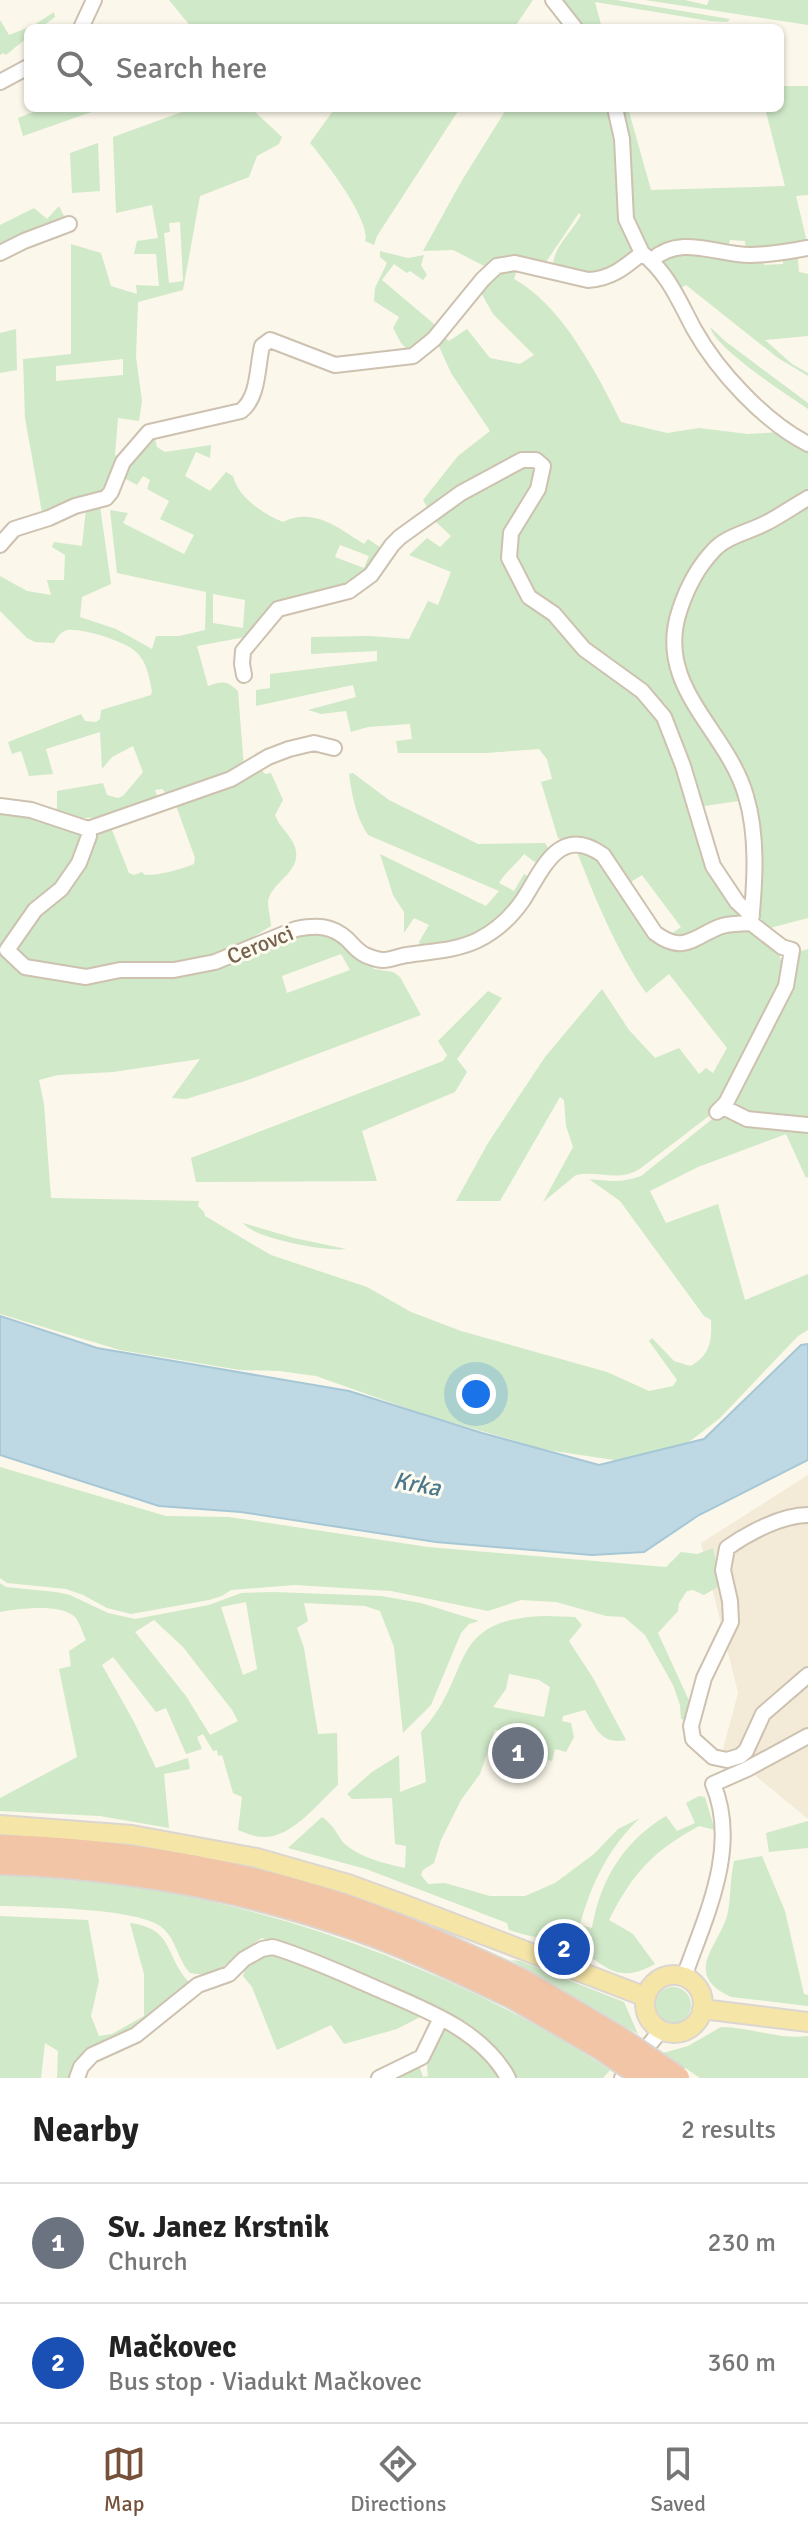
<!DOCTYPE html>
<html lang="en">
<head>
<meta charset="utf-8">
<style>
  body { margin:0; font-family:Signika,sans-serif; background:#f2f2f2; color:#222 }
  .you { position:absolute; left:476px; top:1394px; width:28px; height:28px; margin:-20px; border:6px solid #fff; border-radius:50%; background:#1a73e8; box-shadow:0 0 0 12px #1a73e833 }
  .badge { display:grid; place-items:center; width:52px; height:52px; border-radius:50%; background:#76513a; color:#fff; font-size:26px; font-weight:700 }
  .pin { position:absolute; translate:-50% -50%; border:4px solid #fff; box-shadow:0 2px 8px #0006 }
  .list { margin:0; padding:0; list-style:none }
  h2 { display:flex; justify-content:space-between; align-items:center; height:104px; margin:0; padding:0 32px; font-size:34px }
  h2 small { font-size:26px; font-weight:400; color:#767676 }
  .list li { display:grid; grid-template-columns:52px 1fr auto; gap:24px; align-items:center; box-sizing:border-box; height:120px; padding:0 32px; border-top:2px solid #e0e0e0 }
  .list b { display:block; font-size:30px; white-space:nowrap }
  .list p { margin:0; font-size:26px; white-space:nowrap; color:#767676 }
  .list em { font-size:26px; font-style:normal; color:#767676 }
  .icon { flex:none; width:44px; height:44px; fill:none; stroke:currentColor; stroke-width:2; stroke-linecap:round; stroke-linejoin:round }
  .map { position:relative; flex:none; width:808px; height:2078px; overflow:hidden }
  .search { position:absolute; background:#fff; box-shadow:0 2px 6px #0004; left:24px; right:24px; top:24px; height:88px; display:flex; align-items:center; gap:20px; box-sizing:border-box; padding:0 28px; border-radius:12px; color:#767676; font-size:30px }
  .sheet { height:344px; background:#fff }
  nav { display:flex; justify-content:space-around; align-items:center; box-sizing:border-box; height:112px; border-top:2px solid #e0e0e0; background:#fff; font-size:22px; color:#767676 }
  nav a { display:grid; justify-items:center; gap:4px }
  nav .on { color:#76513a }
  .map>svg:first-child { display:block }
  .residential { fill:#f3ebd8 }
  .green { fill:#d0e9c8; fill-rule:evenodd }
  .water { fill:#bfd9e4; stroke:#a6c7d6; stroke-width:2 }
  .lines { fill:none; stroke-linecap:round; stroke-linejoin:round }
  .minor-casing { stroke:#cdc1b0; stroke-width:18 }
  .major-casing { stroke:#dbd6d1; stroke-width:22 }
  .highway-casing { stroke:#dbd6d1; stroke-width:26 }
  .minor { stroke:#fff; stroke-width:14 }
  .major { stroke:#f5e5a7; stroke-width:18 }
  .highway { stroke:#f1c5a5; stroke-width:22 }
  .highway-bridge-casing { stroke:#dbd6d1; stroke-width:26; stroke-linecap:butt }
  .highway-bridge { stroke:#f1c5a5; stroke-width:22 }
  .labels { text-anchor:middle; stroke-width:6; stroke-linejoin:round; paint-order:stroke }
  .street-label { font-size:22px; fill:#75624e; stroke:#fefbf0 }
  .water-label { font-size:24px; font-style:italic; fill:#4c788d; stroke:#fefbf0 }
</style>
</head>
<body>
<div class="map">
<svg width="808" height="2078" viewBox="0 0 808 2078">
  <rect width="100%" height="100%" fill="#fbf7ea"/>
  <path class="residential" d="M808,1475V1819L723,1749L738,1693L701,1543Z"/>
  <path class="green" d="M169,0H533L514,28H192Z
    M559,0H616L730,19L727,22L710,21L595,2L602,28H579Z
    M645,0H685L707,5L709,0H808V25Z
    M54,12L55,17L40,28H28V37L6,55L3,53L0,55V20L9,35L34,25Z
    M780,86H808V195L796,196L808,246L746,254L745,241L730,240L727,252L653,256C619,225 623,152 618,108H628L651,190L785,186L765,108H780Z
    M43,108H103L23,136L18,118Z
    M193,108H255V112L282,137L279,144L257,156L249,177L200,196L183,290L138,302L136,357L142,401L139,421L118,418L115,455L121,457L107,494L43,518L25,418L23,359L71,354V244L101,253L111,286L137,294L136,285L159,286L156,254H134L137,241L158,238L152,205L116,213L113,137ZM180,222L183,281L169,283L164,233L170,232L169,223ZM123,359V375L56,381V366Z
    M335,108H460L377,236L374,245L365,241C372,222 324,159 310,143Z
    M507,108H612L633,251L629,258L600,276L553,267C552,248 573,231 581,215L579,213L544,265L513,254L490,269L453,250L423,251L461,182Z
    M98,143L100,191L72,193L70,153Z
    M59,206L65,218L0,248V225L34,208L47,219Z
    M797,250L799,272L808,274V336L765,340L792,364L808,373V376L778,358L686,285L677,290L657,260L664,253L763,256L764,265L783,264V258Z
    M380,251L408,258L424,255L421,265L427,275L423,280L410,271L407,273L394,264L382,280L440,329L411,353L401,343L393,328L399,317L374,301L375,288L387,263L380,257Z
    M518,267L514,279C561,304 598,375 621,422L667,433L699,428L748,434L781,432L808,446V918L766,929L756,916L745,800L698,807L665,711L566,628L658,713L694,810L744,917L693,937H667L681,927L642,875L631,882L629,887L612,860L558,838L541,782L552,779L547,759L539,749L486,753H398L396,741L412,739L410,724L368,727L351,732L346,711L321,714L308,710L356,697L353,685L256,706V690L270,688V674L377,661V651L311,654V637L369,636L409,639L428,601L438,605L451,572L409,555L427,538L440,547L451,536L436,522L423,500L458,456L490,431L451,373L437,342L442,335L449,341L467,329L490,358L520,364L534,355L493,314L479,289L496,271Z
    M710,327L725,341L808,403V409C786,394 716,349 710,327Z
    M16,329L17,370L0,373V333Z
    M154,434L157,447L165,452L211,445L210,458L196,452L185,476L210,491L226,472L233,476C238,497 263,514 283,522C314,507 338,528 364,544L368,539L384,550L351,589L298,602L251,636L197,646L208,686C222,681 227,680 238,691L244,768L258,766L265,774L271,773L283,800L275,815C279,827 291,835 295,847C302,869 278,879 270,895C265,904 271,915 271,926L237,947L236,964L262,952L274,942L320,929L369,959L374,969L393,972L400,977L421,1015L245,1081L186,1099L172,1098L200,1059L113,1072L58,1075L39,1080L44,1104L51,1198L199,1201L198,1206L204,1212L205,1216L271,1255L367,1287L411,1312L461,1331L607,1372L649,1391L673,1386L677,1380L649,1341L652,1338L674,1361L690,1366C710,1356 712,1341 711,1320L704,1316L620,1201L589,1179C607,1181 623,1183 641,1176L711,1120L726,1114L808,1128V1177L806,1178L786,1134L698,1167L650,1191L666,1223L718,1204L745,1300L808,1274V1330L798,1336L720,1418L693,1439L675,1450L651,1459L614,1460L547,1450L423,1414L316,1376L279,1371L240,1370L120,1350L0,1314V811L20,813L101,831L112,830L129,873L134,875L142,872L145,875C161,875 179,870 194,864L195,858L175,803L162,789L155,790L158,798C117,814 101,823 57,815V791L103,783L107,795L118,798L123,796L143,772L133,746L112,757L102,769L100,732L46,749L53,774L29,776L21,751L12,754L8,742L81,714L85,721L96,722L100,719L101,710L151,695L152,691C149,677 147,661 135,651C124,641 82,628 67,630C60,632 57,638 54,643L35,642L27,638L0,611V576L27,591L51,595L47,580H64L65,555L52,547L54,542L82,546L86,509L100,506L111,584L82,597L80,617L116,629L152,649L156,636H179L205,630L206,592L117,573L110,510L128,513L123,523L184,554L194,535L160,519L169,501L147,489L150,480L143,476L137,485L122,477L128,465ZM340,545L369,556L364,568L335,557ZM213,594L245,600L243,628L213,623ZM341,954L350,970L287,993L282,976Z
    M353,773L389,800L478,844L545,843L550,851L539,865L524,854C516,865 505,872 499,883L514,891L524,874L531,878L503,917L467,943L420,946L419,942L429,925L414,918L404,933V912L393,895L380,854L486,906L499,891L368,835C356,817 352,796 349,774Z
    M575,847L594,851L664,943L748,927L778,949L785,976L718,1109L641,1168C619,1183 599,1170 576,1175L543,1202L573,1147L566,1126L564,1100L560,1097L500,1201H456L488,1143L545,1057L602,989L629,1030L655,1058L679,1048L699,1074L706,1068L713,1073L727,1048L669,974L646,993C615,948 595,898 575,847Z
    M808,949V1122C785,1121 747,1124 732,1102L798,952Z
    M488,991L502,998L457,1059L467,1072L455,1092L362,1131L377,1181L196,1182L191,1158L443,1061L447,1055L438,1041Z
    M243,1223L294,1238L346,1249C326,1252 253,1238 243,1223Z
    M0,1467L166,1516L229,1517L428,1547L666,1567L681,1552L697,1554L713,1548L721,1585L704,1595L693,1590L687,1591L679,1603L678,1611L658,1633L692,1707L686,1720L681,1719L680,1705L673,1685L645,1635L624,1617L606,1616L556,1602L521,1600L488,1611L391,1591L295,1585L231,1590L222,1596L209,1600L131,1614L107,1608L83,1595L66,1589L7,1583L0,1578Z
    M0,1583L6,1587L56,1592L70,1595L108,1613L135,1619L209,1605L241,1593L273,1592L381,1596L421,1603L479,1621L469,1624L461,1633L431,1705L403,1733L394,1647L380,1611L365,1606L304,1603L308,1621L297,1628L304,1648L318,1734L337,1733L338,1785C318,1803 292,1838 263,1837C254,1837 246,1833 238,1830L242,1797L233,1793L222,1755L218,1756L217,1750L213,1751L203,1734L197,1737L202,1749L186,1754L166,1708L156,1712L113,1657L102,1665L134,1722L156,1768L188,1758L190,1769L164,1774L169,1828L100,1816L0,1811V1798L77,1757L59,1669L71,1666L69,1651L86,1640C83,1634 80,1623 75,1617C60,1603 18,1609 0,1612ZM246,1602L257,1669L243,1675L221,1607ZM154,1620L183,1647L232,1710L238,1721L210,1735L186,1696L135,1632Z
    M546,1616L575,1617L582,1625L569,1641L593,1678L626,1740C601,1745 596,1728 585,1710L563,1716L562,1721L571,1723L574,1737L566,1752L555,1749L552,1761L539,1758V1750L509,1741V1731L495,1730L480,1774L461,1800L441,1840L434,1863L423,1870L421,1875L428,1884L445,1883L490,1896H525L555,1883L594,1854L618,1829L640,1818C609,1847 591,1884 580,1925L592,1928C600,1880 624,1841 666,1816L677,1831L695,1823L686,1803L699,1796L705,1797L715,1830L699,1826C653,1851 632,1874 609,1920L633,1934L655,1964C610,1989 604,1957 565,1944C547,1938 528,1937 509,1930L507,1923L366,1869L288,1848L322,1817C337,1828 337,1837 346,1845C361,1858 387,1864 405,1868L406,1846L395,1844L392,1798L352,1799L347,1794L372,1772L399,1755L400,1792L426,1782L421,1732C475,1674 444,1619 546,1616ZM509,1674L539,1680L550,1687L544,1717L493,1707L506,1689Z
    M808,1821V1848L769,1852L766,1833Z
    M762,1856L785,1911L804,1994L808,1995V2006L731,1997C680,1973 721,1945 728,1912C731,1895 730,1879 734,1861Z
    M0,1875C62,1879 126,1883 187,1896C335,1928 483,1986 610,2070L603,2078H512L502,2059L338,1967L262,1938C243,1948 225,1971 204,1974C199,1975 194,1973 190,1973C177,1959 176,1937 160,1926C134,1908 35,1907 0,1906Z
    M0,1916L88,1920L99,1981L91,2016L99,2036L112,2034L144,2016V1974L130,1923C174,1929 164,1954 188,1981V1987L72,2078H57L58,2051L45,2043L41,2078H0Z
    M264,1953L282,1954L420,2015V2017L397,2029L344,2044L331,2025L277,2050L252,1987L243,1976L246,1965Z
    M511,1960L520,1961L624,2002L638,2034Z
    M655 2005a18 18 0 1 1 36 0a18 18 0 1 1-36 0Z
    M721,2027C750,2027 779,2040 808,2036V2078H700L663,2053L688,2046Z
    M446,2028L479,2050L503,2078H384L418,2063L423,2077L428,2076C425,2059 430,2037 446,2028Z"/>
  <path class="water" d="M0,1316L97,1348L349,1391L482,1433L599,1465L704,1439L801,1345L808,1344V1460L699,1515L644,1552L592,1555L436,1542L241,1512L159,1506L0,1455Z"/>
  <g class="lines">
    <g class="minor-casing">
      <path id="minor" d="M553,0L575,28
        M81,28L94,0
        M0,82L28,67
        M0,253L24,241L69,224
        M642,253C668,273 679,301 694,329C718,372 765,422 808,444
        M652,260C681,234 716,255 750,255C770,255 789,251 808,248
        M0,545L14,529L49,518L75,506L106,498L111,492L123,462L149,432L241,411C259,397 257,367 262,346L270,340L335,365L413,356L434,339L483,279L497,266L515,263L588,280C611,279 625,267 642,253L626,219L622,139L615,108
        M244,675L242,664L243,651L278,609L349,591L371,575L392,545L400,537L461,493L522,460H536L543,466L538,489L511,533L509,558L529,597L554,614L584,649L642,691L664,717L683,766L713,866L737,902L752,916
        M0,806L31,810L88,829L89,836L79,863L61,889L35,910L7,950L25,967L86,977L120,970H174L215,962L296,929C316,925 331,925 347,939C353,945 357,951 365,955C370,957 377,960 383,960C391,960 399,956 407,955C432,951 455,951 478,940C496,931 512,916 523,900C543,869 559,824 603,855L655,933C683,954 692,938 719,927C729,923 741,924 751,923
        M88,829L231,779L268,757L289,749L314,743L334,748
        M751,923C755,882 758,836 746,796C727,729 653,686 680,609C687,588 698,567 713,551C726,536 749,532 766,523C780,516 794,506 808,498
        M751,923L782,947L792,950
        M723,1107L747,1119L808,1125
        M717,1112L726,1103L786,986L792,950
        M808,1515C782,1515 748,1533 727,1548L723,1570L730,1601L731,1622L704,1678L691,1726L693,1739L713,1757L727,1760L740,1756L746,1751L763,1714L808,1675
        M684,1977C705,1917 740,1848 713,1784L747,1769L808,1736
        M77,2078L81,2067L92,2055L136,2035L198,1985L229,1974L244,1959L262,1949L273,1947C306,1957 339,1972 371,1986C420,2008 481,2028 508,2078
        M379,2078L422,2057L441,2018
        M622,2078L662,2029"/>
    </g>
    <g class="major-casing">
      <path id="major" d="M0,1825L132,1835L257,1858L348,1884L403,1904L646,1997
        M645 2004a29 29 0 1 1 58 0a29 29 0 1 1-58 0Z
        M702,2009L808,2022"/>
    </g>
    <g class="highway-casing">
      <path id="highway" d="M0,1846C115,1849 233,1869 343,1905C405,1926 464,1954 523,1981
        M0,1863C117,1867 234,1887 345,1925C403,1944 458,1971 513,1997"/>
    </g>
    <use href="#minor" class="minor"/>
    <use href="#major" class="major"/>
    <use href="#highway" class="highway"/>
    <g class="highway-bridge-casing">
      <path id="highway-bridge" d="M523,1981L619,2038L678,2078
        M513,1997L599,2047L645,2078"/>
    </g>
    <use href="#highway-bridge" class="highway-bridge"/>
  </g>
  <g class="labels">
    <g class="street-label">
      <text transform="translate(260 944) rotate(-22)" y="8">Cerovci</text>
    </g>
    <g class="water-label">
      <text transform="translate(417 1484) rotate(10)" y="8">Krka</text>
    </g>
  </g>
</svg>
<div class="you"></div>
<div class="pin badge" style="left:518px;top:1753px;background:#6b7280">1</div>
<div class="pin badge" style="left:564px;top:1949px;background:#1a4fb4">2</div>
<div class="search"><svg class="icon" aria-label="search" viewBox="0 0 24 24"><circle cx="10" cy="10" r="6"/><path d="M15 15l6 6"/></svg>Search here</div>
</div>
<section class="sheet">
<h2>Nearby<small>2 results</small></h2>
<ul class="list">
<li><span class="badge" style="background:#6b7280">1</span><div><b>Sv. Janez Krstnik</b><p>Church</p></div><em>230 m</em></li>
<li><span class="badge" style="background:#1a4fb4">2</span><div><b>Mačkovec</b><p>Bus stop · Viadukt Mačkovec</p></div><em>360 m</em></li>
</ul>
</section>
<nav>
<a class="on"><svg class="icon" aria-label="map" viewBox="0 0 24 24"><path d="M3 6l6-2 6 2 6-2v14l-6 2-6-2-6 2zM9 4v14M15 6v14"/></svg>Map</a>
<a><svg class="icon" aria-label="directions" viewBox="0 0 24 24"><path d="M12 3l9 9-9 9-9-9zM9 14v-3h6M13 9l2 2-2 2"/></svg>Directions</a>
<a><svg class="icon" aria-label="saved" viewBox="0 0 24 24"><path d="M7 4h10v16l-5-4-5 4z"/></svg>Saved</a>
</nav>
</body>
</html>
